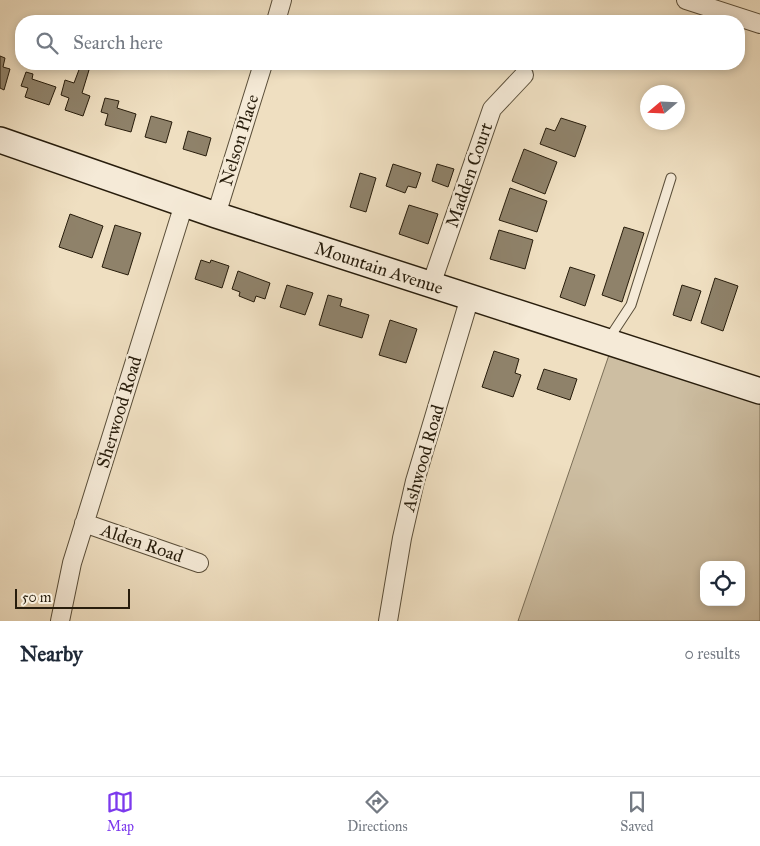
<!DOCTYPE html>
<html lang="en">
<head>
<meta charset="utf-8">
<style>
  body { margin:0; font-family:"IM FELL Great Primer",serif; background:#f2f2f3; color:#1f2937 }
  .controls { position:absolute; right:15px; bottom:15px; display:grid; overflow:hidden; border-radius:10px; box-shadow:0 2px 8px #0003 }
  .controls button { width:45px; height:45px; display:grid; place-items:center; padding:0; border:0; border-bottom:1px solid #e0e1e3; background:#fff; color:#1f2937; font:25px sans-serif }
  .compass { position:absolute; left:640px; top:85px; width:45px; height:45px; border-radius:50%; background:#fff; box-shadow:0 2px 8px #0003; rotate:251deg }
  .scale { position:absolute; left:15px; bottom:12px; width:115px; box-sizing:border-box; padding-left:5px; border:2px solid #281d0c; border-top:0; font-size:14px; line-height:18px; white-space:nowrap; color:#281d0c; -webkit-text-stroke:4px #f5ead7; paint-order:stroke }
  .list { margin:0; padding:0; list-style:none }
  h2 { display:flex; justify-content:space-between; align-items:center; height:65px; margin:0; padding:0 20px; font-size:21px }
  h2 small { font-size:16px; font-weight:400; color:#747a83 }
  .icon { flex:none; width:28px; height:28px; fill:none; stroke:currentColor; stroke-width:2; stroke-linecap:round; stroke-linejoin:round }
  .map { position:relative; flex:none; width:760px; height:621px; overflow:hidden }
  .search { position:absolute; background:#fff; box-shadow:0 2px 8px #0003; left:15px; right:15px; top:15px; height:55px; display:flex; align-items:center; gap:12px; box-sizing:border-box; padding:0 18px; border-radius:20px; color:#747a83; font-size:19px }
  .sheet { height:155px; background:#fff }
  nav { display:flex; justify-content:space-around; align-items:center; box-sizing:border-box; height:70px; border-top:1px solid #e0e1e3; background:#fff; font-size:14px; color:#747a83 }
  nav a { display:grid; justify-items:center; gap:2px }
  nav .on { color:#7c3aed }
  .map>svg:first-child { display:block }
  .green { fill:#cdbea2; stroke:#7a6e57; fill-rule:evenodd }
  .building { fill:#8f826a; stroke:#281d0c }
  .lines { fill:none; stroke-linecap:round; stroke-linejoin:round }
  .lane-casing { stroke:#5a4e39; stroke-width:11 }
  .street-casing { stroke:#5a4e39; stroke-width:20 }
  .secondary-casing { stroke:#281d0c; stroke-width:28 }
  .lane { stroke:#f5ead7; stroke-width:9 }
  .street { stroke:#f5ead7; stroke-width:18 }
  .secondary { stroke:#f5ead7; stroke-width:25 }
  .labels { text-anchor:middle; stroke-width:5; stroke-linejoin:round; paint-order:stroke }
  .street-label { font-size:18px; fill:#281d0c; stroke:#f5ead7 }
</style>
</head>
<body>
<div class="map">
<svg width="760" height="621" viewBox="0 0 760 621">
  <rect width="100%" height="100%" fill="#efdfc1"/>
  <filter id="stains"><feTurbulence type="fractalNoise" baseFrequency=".004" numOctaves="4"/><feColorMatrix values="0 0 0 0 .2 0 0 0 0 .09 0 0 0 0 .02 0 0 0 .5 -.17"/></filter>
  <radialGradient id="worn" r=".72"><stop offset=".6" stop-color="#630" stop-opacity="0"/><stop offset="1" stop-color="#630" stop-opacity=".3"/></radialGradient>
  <path class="green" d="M610,352L760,402V621H518ZM704,565H741V602H704Z"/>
  <path class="building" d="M0,56L5,58L3,67L10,69L4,90L0,88Z
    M80,67L89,70L82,93L90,96L83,116L65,110L69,98L61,95L65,80L74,83Z
    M26,72L33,74L32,79L56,87L49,105L25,97L28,88L21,86Z
    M105,98L119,101L117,108L136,114L131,132L105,125L108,114L101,112Z
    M151,116L172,122L166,143L145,137Z
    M561,118L586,126L575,157L540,144L546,128L555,131Z
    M188,131L211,138L206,156L183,149Z
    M524,149L557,162L545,194L512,181Z
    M393,164L421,173L416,188L408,186L405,193L386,186Z
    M437,164L454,169L448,187L432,181Z
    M360,173L376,178L366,212L350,207Z
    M510,188L547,201L537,232L499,220Z
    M409,205L438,214L428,244L399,234Z
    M70,214L103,226L92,258L59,247Z
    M115,225L141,233L128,275L102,267Z
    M624,227L644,233L622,302L602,295Z
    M499,230L533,240L525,269L490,259Z
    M201,260L210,263L211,260L229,266L222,288L195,279Z
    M570,267L595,275L585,306L560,297Z
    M238,271L270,283L265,299L256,296L254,302L239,296L240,292L232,289Z
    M715,278L738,286L723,331L701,323Z
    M287,285L313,293L305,315L280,307Z
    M682,285L701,291L691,321L673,315Z
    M328,295L342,299L340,306L369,315L362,338L319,325Z
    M390,320L417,329L406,363L379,355Z
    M494,351L519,359L515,373L521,375L513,397L482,387Z
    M544,369L577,379L570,400L537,389Z"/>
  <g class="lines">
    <g class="lane-casing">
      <path id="lane" d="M608,340L631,305L671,178"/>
    </g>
    <g class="street-casing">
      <path id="street" d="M686,0L760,24
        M276,21L282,0
        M216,215L263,64
        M431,285L492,109L524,75
        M84,523L199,563
        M60,621L72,563L184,204
        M388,621L402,538L415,481L470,297"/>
    </g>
    <g class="secondary-casing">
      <path id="secondary" d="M0,140L216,215L760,391"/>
    </g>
    <use href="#lane" class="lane"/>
    <use href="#street" class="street"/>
    <use href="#secondary" class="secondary"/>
  </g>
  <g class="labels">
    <g class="street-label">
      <text transform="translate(239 140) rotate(-73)" y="6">Nelson Place</text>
      <text transform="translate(469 175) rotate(-71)" y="6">Madden Court</text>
      <text transform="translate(379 268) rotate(18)" y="6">Mountain Avenue</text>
      <text transform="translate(119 412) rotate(-73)" y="6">Sherwood Road</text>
      <text transform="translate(423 458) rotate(-74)" y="6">Ashwood Road</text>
      <text transform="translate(142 543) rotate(19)" y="6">Alden Road</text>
    </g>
  </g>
  <rect width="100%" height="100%" filter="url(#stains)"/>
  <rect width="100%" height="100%" fill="url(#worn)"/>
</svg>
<div class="controls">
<button><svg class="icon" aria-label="locate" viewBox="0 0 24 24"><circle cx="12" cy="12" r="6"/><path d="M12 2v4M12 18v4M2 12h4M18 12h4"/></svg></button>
</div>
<svg class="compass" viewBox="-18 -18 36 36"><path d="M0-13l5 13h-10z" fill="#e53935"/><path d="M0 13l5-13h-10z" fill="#747a83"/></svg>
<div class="scale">50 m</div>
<div class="search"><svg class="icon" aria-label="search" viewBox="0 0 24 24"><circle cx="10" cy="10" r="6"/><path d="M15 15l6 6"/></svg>Search here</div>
</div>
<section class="sheet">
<h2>Nearby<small>0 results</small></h2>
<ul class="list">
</ul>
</section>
<nav>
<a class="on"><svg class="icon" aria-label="map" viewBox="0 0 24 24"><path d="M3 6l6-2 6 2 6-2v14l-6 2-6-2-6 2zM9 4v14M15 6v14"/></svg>Map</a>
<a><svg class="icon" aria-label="directions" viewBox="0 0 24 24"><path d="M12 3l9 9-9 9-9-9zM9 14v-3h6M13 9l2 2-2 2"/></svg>Directions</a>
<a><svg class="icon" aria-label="saved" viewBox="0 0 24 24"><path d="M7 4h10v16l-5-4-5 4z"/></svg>Saved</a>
</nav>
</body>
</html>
